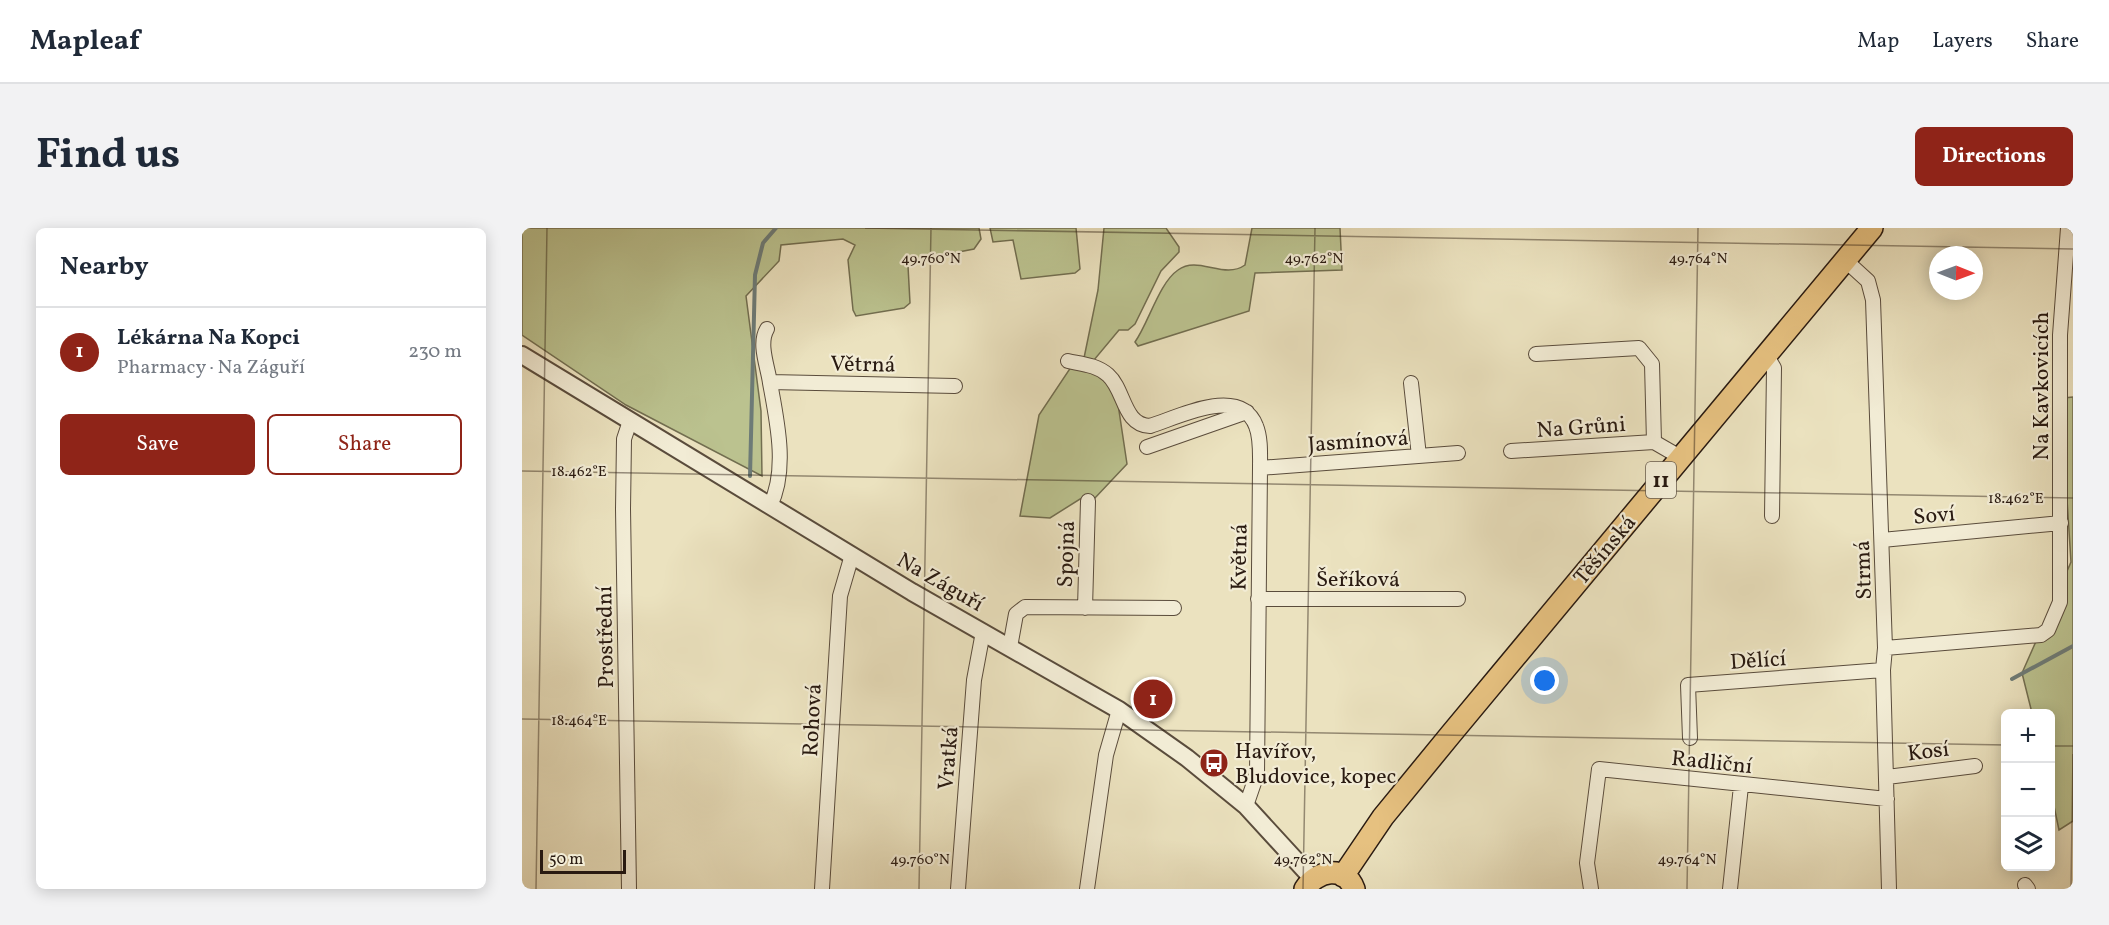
<!DOCTYPE html>
<html lang="en">
<head>
<meta charset="utf-8">
<style>
  body { margin:0; font-family:Vollkorn,serif; background:#f2f2f3; color:#1f2937 }
  .controls { position:absolute; right:18px; bottom:18px; display:grid; overflow:hidden; border-radius:9px; box-shadow:0 3px 15px #0003 }
  .controls button { width:54px; height:54px; display:grid; place-items:center; padding:0; border:0; border-bottom:2px solid #e0e1e3; background:#fff; color:#1f2937; font:30px sans-serif }
  .compass { position:absolute; left:1407px; top:18px; width:54px; height:54px; border-radius:50%; background:#fff; box-shadow:0 3px 15px #0003; rotate:91deg }
  .scale { position:absolute; left:18px; bottom:15px; width:86px; box-sizing:border-box; padding-left:6px; border:3px solid #291a11; border-top:0; font-size:16px; line-height:21px; white-space:nowrap; color:#291a11; -webkit-text-stroke:4px #f2ecd5; paint-order:stroke }
  .you { position:absolute; left:1023px; top:453px; width:21px; height:21px; margin:-15px; border:4px solid #fff; border-radius:50%; background:#1a73e8; box-shadow:0 0 0 9px #1a73e833 }
  .badge { display:grid; place-items:center; width:39px; height:39px; border-radius:50%; background:#8f2418; color:#fff; font-size:20px; font-weight:700 }
  .pin { position:absolute; translate:-50% -50%; border:3px solid #fff; box-shadow:0 2px 6px #0006 }
  .list { margin:0; padding:0; list-style:none }
  h2 { display:flex; justify-content:space-between; align-items:center; height:78px; margin:0; padding:0 24px; font-size:26px }
  h2 small { font-size:20px; font-weight:400; color:#747a83 }
  .list li { display:grid; grid-template-columns:39px 1fr auto; gap:18px; align-items:center; box-sizing:border-box; height:90px; padding:0 24px; border-top:2px solid #e0e1e3 }
  .list b { display:block; font-size:22px; white-space:nowrap }
  .list p { margin:0; font-size:20px; white-space:nowrap; color:#747a83 }
  .list em { font-size:20px; font-style:normal; color:#747a83 }
  .actions { display:flex; gap:12px; padding:18px 24px }
  .actions a { flex:1; padding:14px 0; border:2px solid #8f2418; border-radius:9px; text-align:center; font-size:21px; color:#8f2418 }
  .actions .main { background:#8f2418; color:#fff }
  .icon { flex:none; width:33px; height:33px; fill:none; stroke:currentColor; stroke-width:2; stroke-linecap:round; stroke-linejoin:round }
  .map { position:relative; flex:none; width:1551px; height:661px; overflow:hidden; border-radius:9px }
  header { display:flex; align-items:center; gap:36px; box-sizing:border-box; height:84px; padding:0 30px; background:#fff; border-bottom:2px solid #e0e1e3 }
  header strong { font-size:28px }
  nav { display:flex; gap:33px; margin-inline-start:auto; font-size:21px }
  .intro { display:flex; align-items:center; justify-content:space-between; box-sizing:border-box; height:144px; padding:0 36px }
  h1 { margin:0; font-size:42px }
  .button { padding:15px 27px; border-radius:9px; background:#8f2418; color:#fff; font-size:21px; font-weight:700 }
  main { display:flex; gap:36px; padding:0 36px }
  aside { flex:1; background:#fff; border-radius:9px; box-shadow:0 3px 15px #0003 }
  .map>svg:first-child { display:block }
  .green { fill:#bbc28f; stroke:#726e50; stroke-width:1.5 }
  .lines { fill:none; stroke-linecap:round; stroke-linejoin:round }
  .stream { stroke:#6d7b77; stroke-width:4 }
  .minor-casing { stroke:#5a4c3c; stroke-width:16 }
  .tertiary-casing { stroke:#5a4c3c; stroke-width:20 }
  .primary-casing { stroke:#291a11; stroke-width:24 }
  .minor { stroke:#f2ecd5; stroke-width:14 }
  .tertiary { stroke:#f2ecd5; stroke-width:16 }
  .primary { stroke:#e6c180; stroke-width:21 }
  .ticks { fill:none; stroke:#291a11; stroke-width:1.5; stroke-opacity:0.45 }
  .labels { text-anchor:middle; stroke-width:4.5; stroke-linejoin:round; paint-order:stroke }
  .shield { fill:#f2ecd5; stroke:#65594c; stroke-width:1.5 }
  .shield-label { font-size:21px; font-weight:bold; fill:#291a11 }
  .street-label { font-size:22px; fill:#291a11; stroke:#f2ecd5 }
  .poi-label { font-size:22px; fill:#291a11; stroke:#f2ecd5; text-anchor:start }
  .ticks-label { font-size:15px; text-anchor:middle; fill:#291a11; stroke:#f2ecd5; stroke-width:4.5; stroke-linejoin:round; paint-order:stroke }
</style>
</head>
<body>
<header>
<strong>Mapleaf</strong>
<nav><a>Map</a><a>Layers</a><a>Share</a></nav>
</header>
<div class="intro"><h1>Find us</h1><a class="button">Directions</a></div>
<main>
<aside>
<h2>Nearby<small></small></h2>
<ul class="list">
<li><span class="badge">1</span><div><b>Lékárna Na Kopci</b><p>Pharmacy · Na Záguří</p></div><em>230 m</em></li>
</ul>
<div class="actions"><a class="main">Save</a><a>Share</a></div>
</aside>
<div class="map">
<svg width="1551" height="661" viewBox="0 0 1551 661">
  <rect width="100%" height="100%" fill="#ebe2bf"/>
  <filter id="stains"><feTurbulence type="fractalNoise" baseFrequency=".00333" numOctaves="4"/><feColorMatrix values="0 0 0 0 .2 0 0 0 0 .09 0 0 0 0 .02 0 0 0 .5 -.17"/></filter>
  <radialGradient id="worn" r=".72"><stop offset=".6" stop-color="#630" stop-opacity="0"/><stop offset="1" stop-color="#630" stop-opacity=".3"/></radialGradient>
  <path class="green" d="M0,0H457L459,11L452,21L390,33L386,38L388,75L382,80L334,88L331,82L326,32L333,17L321,11L259,17L257,33L224,68L239,183L240,248L104,177L0,107Z
    M468,0H554L558,41L553,45L499,51L491,12L471,14Z
    M582,0H644L657,19V24L639,43L613,96L606,102H597L572,132L562,130L576,62Z
    M730,0H818L820,42L733,45L727,83L616,118L613,114C627,94 637,55 656,42C676,27 702,52 723,37Z
    M551,136L591,143L605,236L572,271H558L528,290L498,288L517,187Z
    M1551,169V593L1537,602L1529,564L1528,485H1510L1500,445L1549,334L1543,240L1542,170Z"/>
  <g class="lines">
    <path class="stream" d="M228,248L233,47L241,15L254,0
      M1490,451L1551,418"/>
    <g class="minor-casing">
      <path id="minor" d="M1323,32L1346,53L1351,72L1363,420L1361,442L1367,661
        M245,101C236,116 246,139 248,155C255,193 266,242 248,278
        M1014,126L1117,120L1130,136L1132,214
        M1244,126L1252,140L1250,288
        M546,133C560,136 575,137 586,147C603,162 601,197 628,198C657,189 718,157 734,198C739,210 738,227 738,240L735,546L724,578
        M248,154L433,158
        M889,155L897,228
        M625,219L725,184
        M989,223L1132,214L1158,229
        M738,240L936,225
        M1360,312L1539,295
        M736,371H936
        M563,380L566,273
        M488,419L494,386L503,379L652,380
        M1363,420L1519,407L1526,402L1538,374V107L1546,0
        M1168,510L1166,457L1361,442
        M1365,549L1453,538
        M1503,657L1506,661
        M107,661L101,281L102,211L108,193
        M300,661L318,368L330,327
        M436,661L452,452L461,404
        M565,661L584,527L597,482
        M1069,661L1065,635L1077,541L1365,571
        M1208,661L1219,558"/>
    </g>
    <g class="tertiary-casing">
      <path id="tertiary" d="M0,127L390,364L597,482L665,530L724,578L790,650"/>
    </g>
    <g class="primary-casing">
      <path id="primary" d="M821,648L861,589L929,506L1350,0
        M783,661C794,643 823,636 832,661"/>
    </g>
    <use href="#minor" class="minor"/>
    <use href="#tertiary" class="tertiary"/>
    <use href="#primary" class="primary"/>
  </g>
  <path class="ticks" d="M343,0L1551,21M0,243L1551,270M0,491L1484,517M1528,518H1551M14,661L25,0M397,661L409,0M781,661L793,0M1165,661L1176,0M1549,661L1551,526"/>
  <defs>
    <g id="bus-disc" transform="scale(1.5)"><circle r="9.5" fill="#8f2418" stroke="#f2ecd5"/><path d="M-5-6H5V4H4V6H2V4H-2V6H-4V4H-5ZM-3.5-4V0h7V-4ZM-3.5 1.2v1.5H-2V1.2ZM2 1.2v1.5H3.5V1.2Z" fill="#fff"/></g>
  </defs>
  <g fill-rule="evenodd">
    <use href="#bus-disc" x="692" y="535"/>
  </g>
  <g class="labels">
    <rect class="shield" x="1124" y="234" width="30" height="36" rx="4.5"/>
    <g class="shield-label">
      <text x="1139" y="259">11</text>
    </g>
    <g class="street-label">
      <text transform="translate(341 135) rotate(1)" y="8">Větrná</text>
      <text transform="translate(1518 158) rotate(-90)" y="8">Na Kavkovicích</text>
      <text transform="translate(1059 198) rotate(-4)" y="8">Na Grůni</text>
      <text transform="translate(836 212) rotate(-4)" y="8">Jasmínová</text>
      <text transform="translate(1412 286) rotate(-5)" y="8">Soví</text>
      <text transform="translate(1082 321) rotate(-50)" y="8">Těšínská</text>
      <text transform="translate(543 326) rotate(-88)" y="8">Spojná</text>
      <text transform="translate(716 329) rotate(-89)" y="8">Květná</text>
      <text transform="translate(1340 342) rotate(-92)" y="8">Strmá</text>
      <text x="836" y="358">Šeříková</text>
      <text transform="translate(419 353) rotate(30)" y="8">Na Záguří</text>
      <text transform="translate(82 409) rotate(-91)" y="8">Prostřední</text>
      <text transform="translate(1236 431) rotate(-4)" y="8">Dělící</text>
      <text transform="translate(289 492) rotate(-87)" y="8">Rohová</text>
      <text transform="translate(1406 522) rotate(-7)" y="8">Kosí</text>
      <text transform="translate(425 530) rotate(-85)" y="8">Vratká</text>
      <text transform="translate(1190 533) rotate(6)" y="8">Radliční</text>
    </g>
    <g class="poi-label">
      <text x="713" y="530">Havířov,<tspan x="713" dy="25">Bludovice, kopec</tspan></text>
    </g>
  </g>
  <g class="ticks-label">
    <text x="409" y="35">49.760°N</text>
    <text x="792" y="35">49.762°N</text>
    <text x="1176" y="35">49.764°N</text>
    <text x="57" y="248">18.462°E</text>
    <text x="1494" y="275">18.462°E</text>
    <text x="57" y="497">18.464°E</text>
    <text x="398" y="636">49.760°N</text>
    <text x="781" y="636">49.762°N</text>
    <text x="1165" y="636">49.764°N</text>
  </g>
  <rect width="100%" height="100%" filter="url(#stains)"/>
  <rect width="100%" height="100%" fill="url(#worn)"/>
</svg>
<div class="controls">
<button>+</button>
<button>−</button>
<button><svg class="icon" aria-label="layers" viewBox="0 0 24 24"><path d="M12 4l9 5-9 5-9-5zM3 14l9 5 9-5"/></svg></button>
</div>
<svg class="compass" viewBox="-18 -18 36 36"><path d="M0-13l5 13h-10z" fill="#e53935"/><path d="M0 13l5-13h-10z" fill="#747a83"/></svg>
<div class="scale">50 m</div>
<div class="you"></div>
<div class="pin badge" style="left:631px;top:471px">1</div>
</div>
</main>
</body>
</html>
